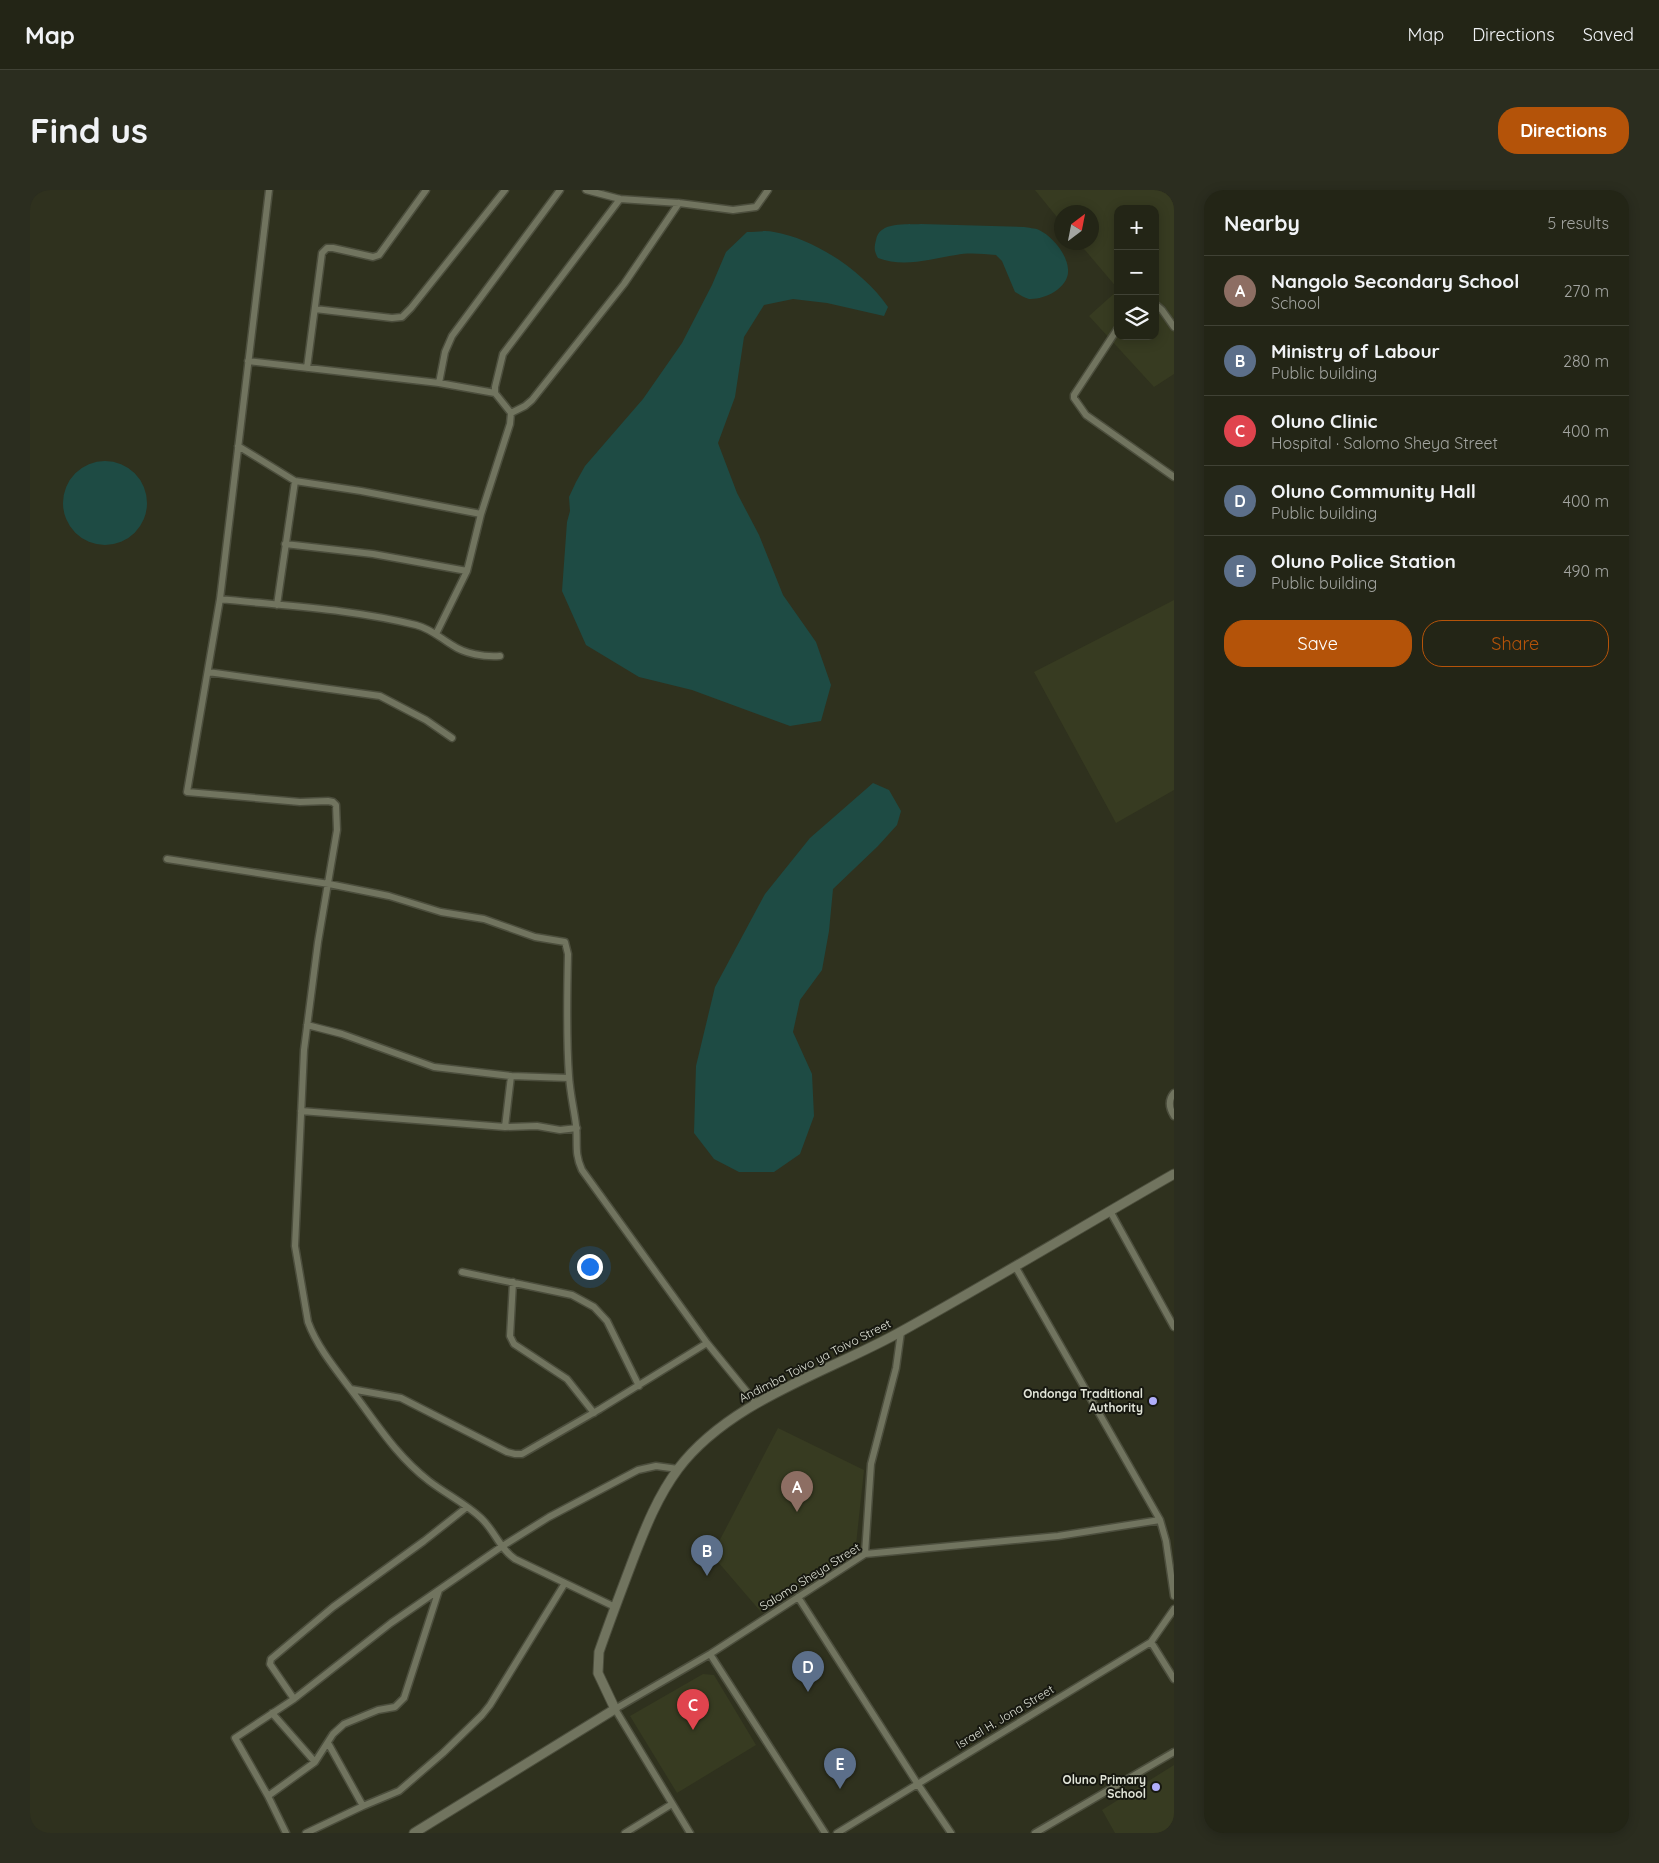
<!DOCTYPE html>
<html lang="en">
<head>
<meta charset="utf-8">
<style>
  body { margin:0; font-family:Quicksand,sans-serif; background:#2b2d1f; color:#f1f3f6 }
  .controls { position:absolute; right:15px; top:15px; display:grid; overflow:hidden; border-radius:10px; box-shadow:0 2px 12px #0003 }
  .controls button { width:45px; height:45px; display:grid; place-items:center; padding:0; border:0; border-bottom:1px solid #404235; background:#232516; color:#f1f3f6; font:25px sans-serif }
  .compass { position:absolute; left:1024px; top:15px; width:45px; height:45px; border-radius:50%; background:#232516; box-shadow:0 2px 12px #0003; rotate:32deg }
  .you { position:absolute; left:559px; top:1076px; width:18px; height:18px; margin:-12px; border:4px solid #fff; border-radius:50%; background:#1a73e8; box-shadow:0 0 0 8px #1a73e833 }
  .badge { display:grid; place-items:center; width:32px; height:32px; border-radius:50%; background:#b45309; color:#fff; font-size:16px; font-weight:700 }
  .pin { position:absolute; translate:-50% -41px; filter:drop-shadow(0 1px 2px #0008) }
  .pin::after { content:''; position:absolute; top:26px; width:18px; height:15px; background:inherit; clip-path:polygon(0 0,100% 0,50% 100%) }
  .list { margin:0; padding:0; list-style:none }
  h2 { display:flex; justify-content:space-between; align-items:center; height:65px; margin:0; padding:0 20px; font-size:21px }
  h2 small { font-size:16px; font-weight:400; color:#a3a5a1 }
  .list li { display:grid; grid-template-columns:32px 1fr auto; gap:15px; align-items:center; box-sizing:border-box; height:70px; padding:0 20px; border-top:1px solid #404235 }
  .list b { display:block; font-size:19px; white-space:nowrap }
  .list p { margin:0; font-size:16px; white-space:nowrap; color:#a3a5a1 }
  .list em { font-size:16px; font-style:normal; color:#a3a5a1 }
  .actions { display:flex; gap:10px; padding:15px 20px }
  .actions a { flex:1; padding:11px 0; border:1px solid #b45309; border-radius:20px; text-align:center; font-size:18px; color:#b45309 }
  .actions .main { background:#b45309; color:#fff }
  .icon { flex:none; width:28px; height:28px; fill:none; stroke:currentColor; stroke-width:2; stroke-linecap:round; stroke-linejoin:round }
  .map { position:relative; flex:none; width:1144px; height:1643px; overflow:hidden; border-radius:20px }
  header { display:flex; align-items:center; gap:30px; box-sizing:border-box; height:70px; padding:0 25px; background:#232516; border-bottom:1px solid #404235 }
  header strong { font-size:24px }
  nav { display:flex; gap:28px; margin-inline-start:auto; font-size:18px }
  .intro { display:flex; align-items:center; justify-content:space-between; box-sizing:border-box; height:120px; padding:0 30px }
  h1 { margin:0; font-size:35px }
  .button { padding:12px 22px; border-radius:20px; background:#b45309; color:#fff; font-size:18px; font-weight:700 }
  main { display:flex; gap:30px; padding:0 30px }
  aside { flex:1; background:#232516; border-radius:20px; box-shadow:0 2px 12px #0003 }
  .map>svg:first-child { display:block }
  .built { fill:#373b21 }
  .water { fill:#1e4b44 }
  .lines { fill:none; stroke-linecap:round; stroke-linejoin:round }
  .street-casing { stroke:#4c4e3d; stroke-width:9 }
  .secondary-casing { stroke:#4c4e3d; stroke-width:11 }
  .street { stroke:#71745f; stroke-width:6 }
  .secondary { stroke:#71745f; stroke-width:9 }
  .poi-dot { fill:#b0aefa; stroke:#171810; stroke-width:2 }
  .labels { text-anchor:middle; stroke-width:4; stroke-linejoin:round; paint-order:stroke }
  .street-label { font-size:12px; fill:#e1e4d8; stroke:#171810 }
  .poi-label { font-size:12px; font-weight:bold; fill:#e1e4d8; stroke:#171810; text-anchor:end }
</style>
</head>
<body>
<header>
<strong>Map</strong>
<nav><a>Map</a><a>Directions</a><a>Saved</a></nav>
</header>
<div class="intro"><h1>Find us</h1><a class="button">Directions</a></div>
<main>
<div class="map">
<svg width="1144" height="1643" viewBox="0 0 1144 1643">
  <rect width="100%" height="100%" fill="#2f311e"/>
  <path class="built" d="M1005,0H1141L1144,4V184L1124,197L1059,126L1088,100V146H1125V19H1088V99L1049,53L1062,52V22H1032L1031,32Z
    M1144,410V600L1086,633L1004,482Z
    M748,1238L834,1280L825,1364L731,1422L682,1365Z
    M673,1484L684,1485L726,1555L647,1603L600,1526Z
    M1144,1575V1643H1085L1072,1620Z"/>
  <path class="water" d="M891,34L994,37C998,38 1005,38 1009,40C1022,46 1037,64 1038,79C1040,98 1014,110 999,109C994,108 989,104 985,102L972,71L966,65C953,64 939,62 926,65C900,69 874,78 848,68C844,61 844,58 846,50C849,31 877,35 891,34Z
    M717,42C726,42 736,40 744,42C786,49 835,83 858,117L854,126L797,113L763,109L734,115L714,147L705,207L688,253L707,303L729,345L753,405L786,452L801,495L791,531L760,536L662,500L609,487L556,455L532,401L537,332L540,321L539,307L546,292L555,276L613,209L652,153L682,95L696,62Z
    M33 313a42 42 0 1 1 84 0a42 42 0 1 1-84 0Z
    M843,593L859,600L871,621L867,635L848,656L803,699L799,741L792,780L770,810L763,842L782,884L784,926L770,964L744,982H709L684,969L664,943L666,876L685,797L735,704L780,648Z"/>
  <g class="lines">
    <g class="street-casing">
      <path id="street" d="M239,0L190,409L157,602L270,612L298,611L303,612L306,615L307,640L288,752L274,860L265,1056L278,1132C288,1159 308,1182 325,1205C349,1237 367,1266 399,1291C416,1304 436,1314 451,1328C465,1341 469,1358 485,1369L585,1417
        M556,0L590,9L649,13L703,20L726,17L738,0
        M1125,114L1132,120L1144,137
        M285,119L362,128L372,127L381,118L475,0
        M1088,138L1044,205V208L1056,225L1144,287
        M218,171L409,193L465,203
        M277,178L292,63L297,58H303L343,67L349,65L396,0
        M409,193L415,162L422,146L530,0
        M481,223L495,216L502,210L594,94L649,13
        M208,256L265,291L331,301L451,324
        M255,354L343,364L437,381
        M190,409C255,416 322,419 386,435C401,439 409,447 422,455C435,464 454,467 470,466
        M247,415L265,291
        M406,444L437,381L451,324L480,234L481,223L465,203V197L473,164L590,9
        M178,482L350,506L396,530L422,548
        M137,669L299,694L359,706L411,722L454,729L505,747L535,752L538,764C537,804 536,845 539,886C540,903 544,919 546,935C548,953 544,963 552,980L677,1153L726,1213
        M277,835L312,844L404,877L481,886L539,888
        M1144,903C1138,910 1139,918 1144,926
        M271,921L475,937L507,936L530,940L547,938
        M475,937L481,886
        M1080,1021L1144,1137
        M985,1076L1130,1330L1136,1351L1144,1406
        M432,1082L542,1105L564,1117L577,1131L609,1196
        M483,1092L480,1146L484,1154L537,1189L564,1223
        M321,1199L371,1208L477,1262L485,1264H492L570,1219L677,1153
        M835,1364L841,1274L866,1178L871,1142
        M768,1407L887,1593L921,1643
        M1121,1452L1144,1489
        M680,1464L795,1643
        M264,1509L240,1474L241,1469L303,1417L394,1351L437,1317
        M242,1523L285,1572
        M298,1553L333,1616
        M238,1606L285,1572L303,1544L314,1534L348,1520L365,1517L374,1508L409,1400
        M256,1643L238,1606L205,1548L264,1509L361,1433L471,1357L519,1327L608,1280L626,1276L648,1279
        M276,1643L333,1616L369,1601L413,1563L452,1525L460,1515L535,1393
        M595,1643L642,1614
        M660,1643L585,1519L680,1464L835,1364L1028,1346L1130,1330
        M807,1643L1121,1452L1144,1419
        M1005,1643L1144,1562"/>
    </g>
    <g class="secondary-casing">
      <path id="secondary" d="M384,1643L585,1519L568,1483L569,1462C580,1430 592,1399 604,1367C616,1336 628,1306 648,1279C700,1210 799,1182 872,1141C964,1090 1053,1036 1144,984"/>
    </g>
    <use href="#street" class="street"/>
    <use href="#secondary" class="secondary"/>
  </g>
  <g class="poi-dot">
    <circle cx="1123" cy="1211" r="5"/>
    <circle cx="1126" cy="1597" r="5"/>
  </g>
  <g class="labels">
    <g class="street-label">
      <text transform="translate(785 1171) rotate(-27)" y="4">Andimba Toivo ya Toivo Street</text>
      <text transform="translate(780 1387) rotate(-32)" y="4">Salomo Sheya Street</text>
      <text transform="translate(975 1527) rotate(-31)" y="4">Israel H. Jona Street</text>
    </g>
    <g class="poi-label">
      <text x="1113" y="1208">Ondonga Traditional<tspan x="1113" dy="14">Authority</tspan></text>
      <text x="1116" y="1594">Oluno Primary<tspan x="1116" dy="14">School</tspan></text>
    </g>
  </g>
</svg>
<div class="controls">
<button>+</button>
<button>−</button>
<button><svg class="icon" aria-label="layers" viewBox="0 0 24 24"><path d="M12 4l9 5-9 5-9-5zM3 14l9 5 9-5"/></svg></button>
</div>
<svg class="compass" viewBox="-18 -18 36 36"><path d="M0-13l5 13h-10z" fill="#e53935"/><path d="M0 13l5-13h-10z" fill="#a3a5a1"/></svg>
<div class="you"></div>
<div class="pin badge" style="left:767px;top:1322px;background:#8d6e63">A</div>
<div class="pin badge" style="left:677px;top:1386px;background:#5c6f8a">B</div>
<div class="pin badge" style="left:663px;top:1540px;background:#e0444e">C</div>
<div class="pin badge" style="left:778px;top:1502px;background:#5c6f8a">D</div>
<div class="pin badge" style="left:810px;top:1599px;background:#5c6f8a">E</div>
</div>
<aside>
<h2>Nearby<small>5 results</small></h2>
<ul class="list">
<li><span class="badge" style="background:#8d6e63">A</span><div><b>Nangolo Secondary School</b><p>School</p></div><em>270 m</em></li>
<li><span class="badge" style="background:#5c6f8a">B</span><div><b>Ministry of Labour</b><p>Public building</p></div><em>280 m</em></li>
<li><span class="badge" style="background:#e0444e">C</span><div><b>Oluno Clinic</b><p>Hospital · Salomo Sheya Street</p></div><em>400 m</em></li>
<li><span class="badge" style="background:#5c6f8a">D</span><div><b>Oluno Community Hall</b><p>Public building</p></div><em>400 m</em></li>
<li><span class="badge" style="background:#5c6f8a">E</span><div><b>Oluno Police Station</b><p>Public building</p></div><em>490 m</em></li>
</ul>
<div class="actions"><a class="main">Save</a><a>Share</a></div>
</aside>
</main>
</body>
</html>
